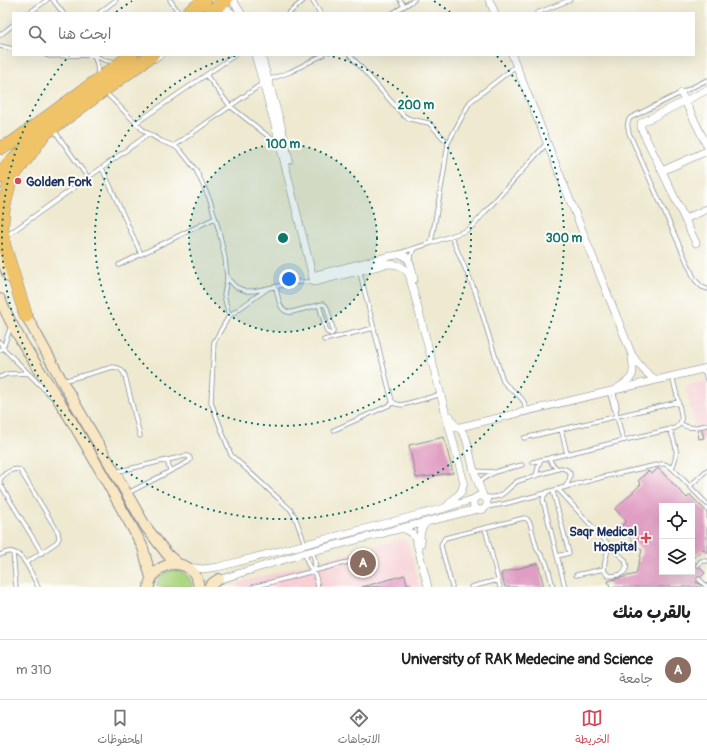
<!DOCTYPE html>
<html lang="ar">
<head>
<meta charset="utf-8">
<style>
  body { margin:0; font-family:Pangolin,"Playpen Sans Arabic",sans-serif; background:#f2f2f2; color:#202124; direction:rtl }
  .controls { position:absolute; right:12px; bottom:12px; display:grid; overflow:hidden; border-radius:0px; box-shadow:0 4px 16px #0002 }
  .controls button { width:36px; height:36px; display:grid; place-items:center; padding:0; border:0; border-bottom:1px solid #e0e0e0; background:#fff; color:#202124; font:20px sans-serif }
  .you { position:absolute; left:289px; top:279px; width:14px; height:14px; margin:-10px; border:3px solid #fff; border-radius:50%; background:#1a73e8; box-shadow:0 0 0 6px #1a73e833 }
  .badge { display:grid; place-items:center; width:26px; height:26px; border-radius:50%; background:#d1495b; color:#fff; font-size:13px; font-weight:700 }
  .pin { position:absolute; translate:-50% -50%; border:2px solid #fff; box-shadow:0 1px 4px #0006 }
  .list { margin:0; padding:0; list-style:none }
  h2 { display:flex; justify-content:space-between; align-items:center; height:52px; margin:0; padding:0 16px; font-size:17px }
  h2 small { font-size:13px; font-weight:400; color:#757577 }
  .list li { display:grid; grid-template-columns:26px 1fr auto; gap:12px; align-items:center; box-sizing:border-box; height:60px; padding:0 16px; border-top:1px solid #e0e0e0 }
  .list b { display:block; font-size:15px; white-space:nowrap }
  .list p { margin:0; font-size:13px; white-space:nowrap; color:#757577 }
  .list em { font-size:13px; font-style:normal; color:#757577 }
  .icon { flex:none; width:22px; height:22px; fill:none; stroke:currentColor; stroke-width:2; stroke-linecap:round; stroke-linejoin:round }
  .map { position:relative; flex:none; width:707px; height:587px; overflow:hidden; direction:ltr }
  .search { position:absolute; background:#fff; box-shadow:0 4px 16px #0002; left:12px; right:12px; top:12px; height:44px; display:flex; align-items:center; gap:10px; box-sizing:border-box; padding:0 14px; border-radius:0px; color:#757577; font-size:15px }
  .sheet { height:112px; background:#fff }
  nav { display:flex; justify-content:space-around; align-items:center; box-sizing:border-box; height:56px; border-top:1px solid #e0e0e0; background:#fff; font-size:11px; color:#757577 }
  nav a { display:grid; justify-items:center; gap:2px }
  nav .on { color:#d1495b }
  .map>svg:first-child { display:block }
  .built { fill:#f7cfd5 }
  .green { fill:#add681; stroke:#648270 }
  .building { fill:#e09ec3; fill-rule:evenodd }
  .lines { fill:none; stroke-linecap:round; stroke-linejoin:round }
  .lane-casing { stroke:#848c97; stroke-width:5 }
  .street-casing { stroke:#848c97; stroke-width:8 }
  .secondary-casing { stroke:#848c97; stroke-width:12 }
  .highway-casing { stroke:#848c97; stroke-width:14 }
  .lane { stroke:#fff; stroke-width:3.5 }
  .street { stroke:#fff; stroke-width:7 }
  .secondary { stroke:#f9e7c3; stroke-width:10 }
  .highway { stroke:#f0c369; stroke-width:13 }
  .ring { fill:none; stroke:#0f766e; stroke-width:2; stroke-dasharray:2 4 }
  .poi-dot { fill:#d1495b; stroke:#fdfcf7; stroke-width:1.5 }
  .labels { text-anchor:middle; stroke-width:4; stroke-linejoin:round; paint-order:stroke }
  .poi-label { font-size:13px; font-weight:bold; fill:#1b2f5e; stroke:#fdfcf7; text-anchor:start }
  .centre { fill:#0f766e; stroke:#fdfcf7; stroke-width:2 }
  .ring-label { font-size:12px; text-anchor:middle; font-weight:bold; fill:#0f766e; stroke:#fdfcf7; stroke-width:4; stroke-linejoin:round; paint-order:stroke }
</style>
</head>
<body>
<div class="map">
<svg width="707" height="587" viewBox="0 0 707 587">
  <rect width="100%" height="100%" fill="#fdfcf7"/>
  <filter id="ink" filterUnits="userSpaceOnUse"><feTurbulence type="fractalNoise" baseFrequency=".025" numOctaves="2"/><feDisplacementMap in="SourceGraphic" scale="8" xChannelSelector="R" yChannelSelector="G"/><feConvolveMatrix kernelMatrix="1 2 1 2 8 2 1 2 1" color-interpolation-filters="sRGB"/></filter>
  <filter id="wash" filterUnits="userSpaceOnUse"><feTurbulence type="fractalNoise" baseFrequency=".012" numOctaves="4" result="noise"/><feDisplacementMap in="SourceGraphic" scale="16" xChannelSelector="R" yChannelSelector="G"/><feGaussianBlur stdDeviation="0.9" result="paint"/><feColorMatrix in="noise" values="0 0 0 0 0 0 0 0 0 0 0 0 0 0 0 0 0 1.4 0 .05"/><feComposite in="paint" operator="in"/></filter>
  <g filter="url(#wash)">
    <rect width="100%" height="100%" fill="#eee9d0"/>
    <path class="built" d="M707,381V440L699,442L685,386Z
      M402,539L406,541L409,544L419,587H233L245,581L359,550Z"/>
    <path class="green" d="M170,570C182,570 190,574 192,587H157C157,578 162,574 170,570Z"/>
    <g id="blocks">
      <path class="building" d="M701,428L704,438L699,439L697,429Z
        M444,437L453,473L416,478L409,445Z
        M658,468L687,498L690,495L707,512V553L703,549L692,559L705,573L696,582L702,585L700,587H610L608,581L636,574L642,550L620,528L626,521L615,509L641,484L638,481L648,471L652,474ZM662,506H692V572H662Z
        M538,563L544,587H505L501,573Z
        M405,575L407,584H410L411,587H362Z"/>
    </g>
  </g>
  <g filter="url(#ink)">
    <use href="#blocks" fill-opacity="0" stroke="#848c97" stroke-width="1"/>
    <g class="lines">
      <g class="lane-casing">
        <path id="lane" d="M53,0L63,13
          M170,0L179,13
          M312,0L320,13
          M400,0L404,6
          M29,13L47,0
          M99,13L116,0
          M289,13L304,0
          M393,13L414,0
          M537,13L570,0
          M0,35L13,25
          M0,46L13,49
          M46,55L50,56L94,55L104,60L116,62
          M350,55L404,116L410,119L429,123L448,143L443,177L431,243L400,253
          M94,56L97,64L98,75
          M155,60L162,55
          M206,75L230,106L278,144
          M268,80L290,72L323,55
          M707,80L630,118C626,123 628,127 629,133L695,280L702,287L707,289
          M106,93L144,131L161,141L174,146L181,151L196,170L210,200L219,231L225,258L227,278L236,287L246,291H254L298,282H314
          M136,123L235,55
          M54,130L88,178
          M448,143L470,102L516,66
          M174,146L263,83
          M102,168L141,254
          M451,236L475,291L503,381C508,389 519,393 524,402C525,405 526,409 526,412
          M5,237L149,134
          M431,243L465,231L474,225L485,212L547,143
          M409,261L411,255L415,249
          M119,265L215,218
          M359,269L392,401L396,404L402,405L442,394
          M227,278L224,295L229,316L214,342L211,402L231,455L291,510L295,517L305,544
          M276,287C278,296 279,314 292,312L319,305L323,304L325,305L327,308L333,329V332L331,334L327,332L319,305
          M229,316L267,289
          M324,340L374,328
          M0,342L3,348L51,396
          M0,350L3,348L11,326
          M704,369L707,380
          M0,377L7,374L28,373
          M63,381L113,367C119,367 123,370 125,376L140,436
          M613,390L617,407L616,412
          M609,391L614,408L616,412L623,440
          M680,423C689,430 697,427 707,425
          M561,429L567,454
          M670,429C675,445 680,451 672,468
          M334,430L394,403
          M524,438L678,402
          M549,458L552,464L558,469
          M167,460L170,471
          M533,462L675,428C678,426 680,425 681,421C683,415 674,385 672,376
          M474,471L494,472
          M115,472L185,456H188L190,458V460L188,462L128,493
          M536,476L540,460
          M0,480C3,474 13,467 20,470L58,532L59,538L57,542L26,563
          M0,481V484L2,487L42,553
          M479,482C492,471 505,469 522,465
          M690,486L707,470
          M558,489L609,545
          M553,491L569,553L557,556
          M485,497C489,497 494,498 499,496C505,494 511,485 518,481L561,468C574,470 571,479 565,487
          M486,507L504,504L546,493
          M485,528L500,587
          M609,545L625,560C630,573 620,576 609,576L605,572C602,563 608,554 609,545Z
          M13,552L16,587
          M312,552C314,558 317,564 314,569L318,587
          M305,553C307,560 307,568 314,569
          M0,555C4,553 8,551 12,552C24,553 33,577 38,587
          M698,565L701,561H707
          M576,575L604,569
          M699,579L707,587
          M253,587L359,559
          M452,587L441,546L442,543L445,538L524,518L527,519L530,523L537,549L546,562L548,568L553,587
          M471,587L498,580
          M565,587L543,500L544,496L547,492L607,476L661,464H665L672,468L707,504"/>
      </g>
      <g class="street-casing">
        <path id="street" d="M489,0L495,13
          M233,1L241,13
          M224,8L232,13
          M255,55L275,125L314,282L386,264C397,264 402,265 409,274L464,483L461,492L445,508
          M261,55L281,125L289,160
          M512,55L632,355C640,366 645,373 656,380
          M681,93L707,146
          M662,171L707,151
          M685,219L707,209
          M696,243L662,171L641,128V123L707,90
          M312,276L391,256C394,256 399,254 402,255C411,257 412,271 414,279
          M618,388C633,378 635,376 632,358
          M450,416L453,423L461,430L466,438L474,471L483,496
          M456,428L707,368
          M473 503a7 7 0 1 1 14 0a7 7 0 1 1-14 0Z
          M401,529H405L412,533L416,540L428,587
          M421,543C419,535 420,528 427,522
          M187,567L203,569L218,567L445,508L474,499
          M215,581L305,553L477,509"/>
      </g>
      <g class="secondary-casing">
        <path id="secondary" d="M0,257L9,277
          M0,299C17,339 43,374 66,412C91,452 113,494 137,536L143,548L151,578
          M23,310L62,381L146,527L167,554L178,564
          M149,587C151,566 178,556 193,572C197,576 198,582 199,587
          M209,587L213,583L219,579"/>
      </g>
      <g class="highway-casing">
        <path id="highway" d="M188,13L205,0
          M209,13L226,0
          M0,148L12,143L132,55
          M0,177L4,169L13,160L44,134L152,55
          M26,316L4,245L2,228L3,212L9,185L14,175L30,154L44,134"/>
      </g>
      <use href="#lane" class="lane"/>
      <use href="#street" class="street"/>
      <use href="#secondary" class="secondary"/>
      <use href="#highway" class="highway"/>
    </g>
  </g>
  <circle cx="283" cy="238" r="94" fill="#0f766e" fill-opacity=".12"/>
  <g class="ring">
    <circle cx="283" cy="238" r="94"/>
    <path d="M327 55A188 188 0 1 1 239 55"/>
    <path d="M116 12A281 281 0 0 1 132 1M434 1A281 281 0 0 1 450 12M497 56A281 281 0 1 1 69 56"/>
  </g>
  <g class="poi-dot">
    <circle cx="18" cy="181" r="4"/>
    <path d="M644 532h4v4h4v4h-4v4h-4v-4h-4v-4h4z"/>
  </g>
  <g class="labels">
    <g class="poi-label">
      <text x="26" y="186">Golden Fork</text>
      <text x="637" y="536" text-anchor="end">Saqr Medical<tspan x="637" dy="15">Hospital</tspan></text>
    </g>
  </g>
  <circle cx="283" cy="238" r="6" class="centre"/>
  <g class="ring-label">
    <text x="416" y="109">200 m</text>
    <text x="283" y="148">100 m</text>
    <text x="564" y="242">300 m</text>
  </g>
</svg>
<div class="controls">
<button><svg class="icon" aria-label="locate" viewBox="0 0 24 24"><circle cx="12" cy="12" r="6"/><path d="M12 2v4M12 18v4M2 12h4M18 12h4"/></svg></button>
<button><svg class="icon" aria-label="layers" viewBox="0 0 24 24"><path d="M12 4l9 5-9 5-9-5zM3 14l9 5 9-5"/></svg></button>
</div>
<div class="you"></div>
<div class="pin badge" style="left:363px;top:563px;background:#8d6e63">A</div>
<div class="search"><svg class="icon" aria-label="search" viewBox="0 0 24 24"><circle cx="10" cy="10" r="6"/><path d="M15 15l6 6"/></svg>ابحث هنا</div>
</div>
<section class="sheet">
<h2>بالقرب منك<small></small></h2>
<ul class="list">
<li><span class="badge" style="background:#8d6e63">A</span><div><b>University of RAK Medecine and Science</b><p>جامعة</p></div><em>310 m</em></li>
</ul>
</section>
<nav>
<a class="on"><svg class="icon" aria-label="map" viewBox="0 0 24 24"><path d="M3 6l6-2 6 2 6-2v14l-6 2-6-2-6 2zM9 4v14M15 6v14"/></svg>الخريطة</a>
<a><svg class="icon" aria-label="directions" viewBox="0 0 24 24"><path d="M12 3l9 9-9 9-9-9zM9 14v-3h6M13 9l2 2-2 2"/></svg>الاتجاهات</a>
<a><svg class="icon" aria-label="saved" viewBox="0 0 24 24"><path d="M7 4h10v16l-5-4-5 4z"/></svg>المحفوظات</a>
</nav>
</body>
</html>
